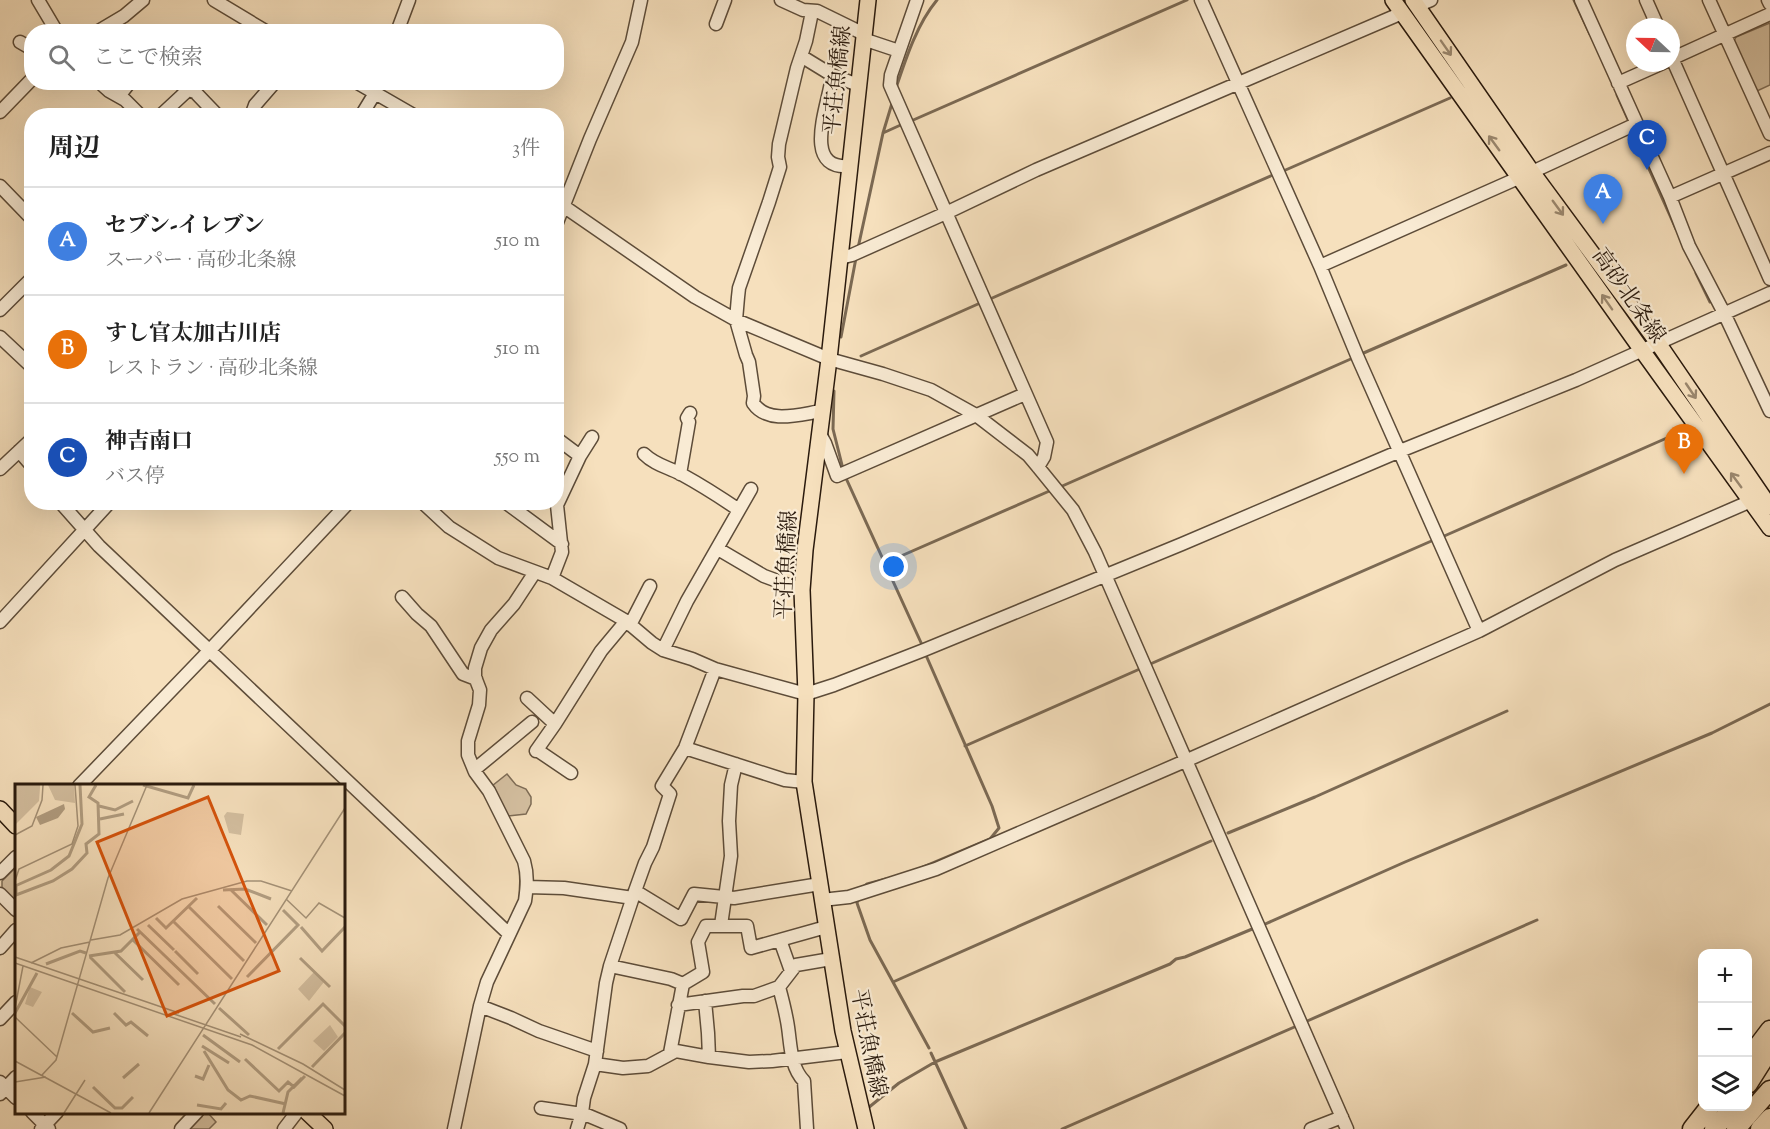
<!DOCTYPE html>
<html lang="ja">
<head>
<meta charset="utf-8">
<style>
  body { margin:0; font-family:"Sorts Mill Goudy","Noto Serif JP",serif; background:#f6f6f6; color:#222 }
  .controls { position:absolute; right:18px; bottom:18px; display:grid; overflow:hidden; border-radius:12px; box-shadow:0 6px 24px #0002 }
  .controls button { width:54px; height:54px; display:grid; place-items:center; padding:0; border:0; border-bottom:2px solid #e0e0e0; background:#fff; color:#222; font:30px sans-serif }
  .compass { position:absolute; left:1626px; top:18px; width:54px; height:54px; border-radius:50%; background:#fff; box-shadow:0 6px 24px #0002; rotate:292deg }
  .you { position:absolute; left:894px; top:567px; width:21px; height:21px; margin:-15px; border:4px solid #fff; border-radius:50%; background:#1a73e8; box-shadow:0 0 0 9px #1a73e833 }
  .badge { display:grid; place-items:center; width:39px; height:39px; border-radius:50%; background:#8f2418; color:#fff; font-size:20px; font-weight:700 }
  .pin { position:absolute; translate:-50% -50px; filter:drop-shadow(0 2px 3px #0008) }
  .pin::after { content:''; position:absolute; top:32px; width:21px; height:18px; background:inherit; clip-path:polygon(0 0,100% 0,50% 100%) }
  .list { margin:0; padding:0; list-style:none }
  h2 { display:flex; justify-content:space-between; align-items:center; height:78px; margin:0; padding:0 24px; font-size:26px }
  h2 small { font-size:20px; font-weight:400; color:#767676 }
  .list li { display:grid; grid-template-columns:39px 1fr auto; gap:18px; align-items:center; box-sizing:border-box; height:108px; padding:0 24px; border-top:2px solid #e0e0e0 }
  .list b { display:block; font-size:22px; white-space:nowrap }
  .list p { margin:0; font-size:20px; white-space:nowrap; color:#767676 }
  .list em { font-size:20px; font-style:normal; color:#767676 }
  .icon { flex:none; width:33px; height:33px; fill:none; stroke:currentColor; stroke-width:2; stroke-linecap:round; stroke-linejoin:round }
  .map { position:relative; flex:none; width:1770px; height:1129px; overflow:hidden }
  .search { position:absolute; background:#fff; box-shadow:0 6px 24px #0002; left:24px; top:24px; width:540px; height:66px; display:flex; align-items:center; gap:15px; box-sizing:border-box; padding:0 21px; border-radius:24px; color:#767676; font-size:22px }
  .panel { position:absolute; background:#fff; box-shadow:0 6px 24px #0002; left:24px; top:108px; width:540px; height:402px; border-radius:24px }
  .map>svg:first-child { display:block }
  .green { fill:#d3be9f; stroke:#7e6c56; stroke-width:1.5 }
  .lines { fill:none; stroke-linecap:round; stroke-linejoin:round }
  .stream { stroke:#7b6953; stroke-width:3 }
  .minor-casing { stroke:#5d4c39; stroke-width:15 }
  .major-casing { stroke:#2a1a0d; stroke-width:18 }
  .highway-casing { stroke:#2a1a0d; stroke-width:21 }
  .minor { stroke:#f9ebd4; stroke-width:12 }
  .major { stroke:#f6e0bd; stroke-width:15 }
  .highway { stroke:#f6e0bd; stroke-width:18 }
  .oneway { stroke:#9a876e }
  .labels { text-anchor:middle; stroke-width:4.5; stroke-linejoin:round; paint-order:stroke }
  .street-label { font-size:22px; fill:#2a1a0d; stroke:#f9ebd4 }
  .inset-river { fill:none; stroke:#b19d81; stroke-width:3 }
  .inset-road { fill:none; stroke:#a49177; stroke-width:1.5 }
  .view { fill:#d5530c; fill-opacity:0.15; stroke:#d5530c; stroke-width:3 }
  .inset-edge { fill:none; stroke:#2a1a0d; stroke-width:3 }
</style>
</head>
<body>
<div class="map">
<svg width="1770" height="1129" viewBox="0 0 1770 1129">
  <rect width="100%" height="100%" fill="#f6e0bd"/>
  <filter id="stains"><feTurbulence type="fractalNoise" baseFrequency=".00333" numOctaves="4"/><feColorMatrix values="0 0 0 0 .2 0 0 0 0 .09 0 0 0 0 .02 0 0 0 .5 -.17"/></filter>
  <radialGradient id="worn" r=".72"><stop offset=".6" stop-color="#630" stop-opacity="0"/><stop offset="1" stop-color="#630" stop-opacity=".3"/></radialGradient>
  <path class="green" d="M1770,23V85L1757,91L1734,41L1736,37Z
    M507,774L516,785L526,789L531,797V804L526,814L507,816L492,786Z
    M16,867V903L2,889V881Z
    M205,1113H208L216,1122L209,1129H189Z"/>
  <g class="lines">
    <path class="stream" d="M1574,0L1590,34
      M896,88C906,58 917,24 937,0
      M1617,95L1630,124
      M911,121L1187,0
      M1632,131L1676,229
      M883,133L905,123
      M1281,172L1450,98
      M858,248L883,133L893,100
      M1696,273L1710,302
      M990,299L1275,174
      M841,337L856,258
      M1359,355L1566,265
      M861,356L978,304
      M834,391L833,429L843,469
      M845,476L923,647
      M1060,487L1353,358
      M1442,537L1685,430
      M885,563L1054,489
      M1148,665L1436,539
      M965,746L1142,668
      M1228,833L1315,797L1507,711
      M921,868L990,839L999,828L992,806L925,653
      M862,888L867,884L886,879
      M859,897L857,903L870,940L929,1048
      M1263,925L1405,862L1712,733L1770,704
      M893,982L1211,841
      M1305,1022L1537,920
      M931,1053L966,1129
      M868,1108L899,1083L935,1062L1170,964L1176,959L1185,957L1257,927
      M1062,1129L1299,1025"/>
    <g class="minor-casing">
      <path id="minor" d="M38,0L57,32
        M214,0L267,32
        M781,0L803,10L817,11L864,34
        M917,0L891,75L890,85L1047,442L1044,457L1038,467
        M1201,0L1320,266L1358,358L1479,631
        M1581,0L1670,197L1689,246L1724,313L1770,411
        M1646,0L1658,27
        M1709,0L1770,134
        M1768,0L1770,4
        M1417,6L1431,0
        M812,12L806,41L797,68L779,144L778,157L780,167L769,202L739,288L738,297L736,320L746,355L749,362L754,396L753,403C768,425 800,414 822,411
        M716,24L725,0
        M97,32L124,16L143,0
        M397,32L409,0
        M863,39L899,51
        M20,42L32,49
        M801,56L832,75L858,85
        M1671,56L1770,279
        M1671,59L1770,14
        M832,75C831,99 799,170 849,166
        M99,82L109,91L125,100L141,116
        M178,82L188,90L195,92L218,116
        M324,82H327
        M356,82L415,116
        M1618,83L1663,63
        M119,96L130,82
        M0,112L32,79
        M160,116L188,90
        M251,116L255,105L275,82
        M361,116L375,93L379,82
        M0,186L32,219
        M1670,197L1770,153
        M556,201L695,297L736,320L829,359L883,374L931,390L976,415L1028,455L1038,467L1073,510L1095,552L1347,1129
        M556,225L590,139L632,42L641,0
        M840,258L852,255L946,213L1036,170L1402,13
        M1320,266L1532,172L1636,124
        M0,310L32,278
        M0,337L32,367
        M819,432L825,443L837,476L1025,394
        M556,438L580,456
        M19,451L32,466
        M644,454C655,465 668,467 681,474C701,485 720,497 739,510
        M0,469L32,439
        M680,474L689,422L687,418L690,413
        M60,502L99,546L509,934
        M422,502L449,527L498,558L552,578L626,621L652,643L663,650L692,659L715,669L806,694L834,685L924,650L1182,544L1400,451L1576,380L1770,293
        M505,502L562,544
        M718,549L764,576L802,590
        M552,578L562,552L557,505L580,456L592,437
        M402,597L417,614L431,626L463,674L476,679
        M0,622L110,502
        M630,625L650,586
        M663,650L687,601L751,489
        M527,698L555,724
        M685,748L785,780L804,782
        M537,750L571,773
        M536,751L555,724L601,651L626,621
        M474,770L532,722
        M79,786L209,651L349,502
        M0,873L16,857
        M527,887L564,888L633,898
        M635,891L681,919L694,894L734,898L820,884
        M0,894L16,910
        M822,900L849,897L936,869L1192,758L1479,631L1615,560L1751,501
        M721,925L731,856L729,821L731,785L736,764
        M780,940L791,971
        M0,948L16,930
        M610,966L671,979L683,984L703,972L698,942L706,926H747L751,948L826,927
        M779,987C782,998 785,1010 787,1021C791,1041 789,1066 804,1081L807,1129
        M705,1001L708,1033L709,1057
        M678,1005L743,996H754L779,987L796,965L831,959
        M480,1006L511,1018L539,1031L597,1051
        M0,1019L16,1002
        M670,1053L683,984
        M595,1064L623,1068L648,1066L676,1051L709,1057L749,1062L772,1061L847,1052
        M0,1082L16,1098
        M0,1094L16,1077
        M541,1108L582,1114
        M32,1112L49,1129
        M582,1113L620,1129
        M41,1129L57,1112
        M181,1129L197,1112
        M284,1129L297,1112
        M454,1129L480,1006L487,982L525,901C527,887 528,875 524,861L489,791L475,772L468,755V741L479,705L480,690L475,677V668L481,648L491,630L514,604L535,572
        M577,1129L582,1113L584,1098L595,1064L606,983L610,966L635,891L645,863L653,847L670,794L662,786L685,748L715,669
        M1311,1129L1342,1117"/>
    </g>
    <g class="major-casing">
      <path id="major" d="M1393,0L1641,349L1770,528
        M1413,0L1532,172L1658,343L1770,507
        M0,809L16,826
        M307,1112L325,1129
        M866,1129L843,1031L804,782L806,694L802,590L805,550L829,359L868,0"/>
    </g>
    <g class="highway-casing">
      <path id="highway" d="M1748,1059L1770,1030
        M1748,1084L1770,1049
        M1692,1129L1710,1106
        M1714,1129L1734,1106
        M1736,1129L1770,1090
        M1760,1129L1770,1118"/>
    </g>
    <use href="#minor" class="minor"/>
    <use href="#major" class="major"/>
    <use href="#highway" class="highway"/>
  </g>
  <defs><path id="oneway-shaft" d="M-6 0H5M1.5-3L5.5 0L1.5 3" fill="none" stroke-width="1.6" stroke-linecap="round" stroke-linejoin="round" transform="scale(1.5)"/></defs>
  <g class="oneway">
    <use href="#oneway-shaft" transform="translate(1446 48) rotate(55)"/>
    <use href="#oneway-shaft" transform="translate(1494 143) rotate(-126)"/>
    <use href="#oneway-shaft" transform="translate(1558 208) rotate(54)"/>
    <use href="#oneway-shaft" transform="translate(1607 302) rotate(-125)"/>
    <use href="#oneway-shaft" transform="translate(1691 391) rotate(56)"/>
    <use href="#oneway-shaft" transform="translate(1736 480) rotate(-126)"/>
  </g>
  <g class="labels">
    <g class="street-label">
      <text transform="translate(836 80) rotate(-84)" y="8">平荘魚橋線</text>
      <text transform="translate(1630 295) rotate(55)" y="8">高砂北条線</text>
      <text transform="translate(785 565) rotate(-87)" y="8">平荘魚橋線</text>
      <text transform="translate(870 1043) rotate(79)" y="8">平荘魚橋線</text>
    </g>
  </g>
  <g transform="translate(15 784)">
    <rect width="330" height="330" fill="#f6e0bd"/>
    <path d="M0,1H25V4L24,17L0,41ZM33,1H59L60,19L40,16ZM212,28L229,30L226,51L214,49L209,32ZM299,188L309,198L294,217L283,205ZM15,203L27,208L18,223L10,220ZM315,241L323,253L309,267L298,257Z" fill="#d3be9f"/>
    <path d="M49,20L50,25L43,34L25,41L21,33Z" fill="#b19d81"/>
    <path class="inset-river" d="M128,1L173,14L179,1M84,22L100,26L118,17M85,35L109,30M0,102L36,86L54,72L67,40L65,1M1,102V111L38,97L57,85L72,69L71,60L84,50L83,19L74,13L81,1M215,105L252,141M208,106L230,105L256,115M173,122L229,177M203,122L241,159M141,134L151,144L182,114M159,138L217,195M133,141L159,166M286,143L307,167L330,143M122,145L200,220M118,156L164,201M160,167L183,190M99,168L128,196M74,172L106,167L126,147M75,173L110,208M285,174L315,203M31,180L65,167L71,169M232,193L283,141L268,126M204,224L234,251M0,229L22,189M57,229L78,248L95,244M99,229L111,241L116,238L133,252M188,251L225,278M187,262L214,279M263,265L308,220L330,242M189,267L213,306L226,316L235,312L271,320M230,275L264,307L273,298L279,303L290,292M297,283L330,249M180,292L188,295L194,281M108,294L124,280M78,303L100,324H107L118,313M182,321L206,325L211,319M268,329L273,308L287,294"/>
    <path class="inset-road" d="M0,51L17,42L27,16L28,1M0,97L4,85L57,60L63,42L60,1M271,115L291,134L304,119L330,134M76,156L105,151L167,115L232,97H246L277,107M0,173L164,229M0,179L237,261L330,312M16,179L46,164L75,158M0,224L8,182M159,230L226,253M0,233L42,273M225,250L288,280L330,306M0,277L96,329M27,291L41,276L93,94L132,1M0,298L31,293M49,329L70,296M134,329L330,24"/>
    <path class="view" d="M193,13L264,187L152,232L82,58Z"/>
    <rect width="330" height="330" class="inset-edge"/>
  </g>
  <rect width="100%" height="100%" filter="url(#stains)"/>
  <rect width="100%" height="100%" fill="url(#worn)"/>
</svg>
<div class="controls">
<button>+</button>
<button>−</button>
<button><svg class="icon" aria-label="layers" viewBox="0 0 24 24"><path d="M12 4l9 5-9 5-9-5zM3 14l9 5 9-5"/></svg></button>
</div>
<svg class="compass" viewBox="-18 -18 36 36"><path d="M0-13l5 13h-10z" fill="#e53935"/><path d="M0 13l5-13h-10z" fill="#767676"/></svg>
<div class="you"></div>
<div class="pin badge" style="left:1603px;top:224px;background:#3f7fe0">A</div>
<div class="pin badge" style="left:1684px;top:474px;background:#e8710a">B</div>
<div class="pin badge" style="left:1647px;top:170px;background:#1a4fb4">C</div>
<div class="search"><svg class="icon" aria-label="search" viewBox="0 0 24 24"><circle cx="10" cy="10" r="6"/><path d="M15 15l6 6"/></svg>ここで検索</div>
<section class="panel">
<h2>周辺<small>3件</small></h2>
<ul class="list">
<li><span class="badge" style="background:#3f7fe0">A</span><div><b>セブン-イレブン</b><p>スーパー · 高砂北条線</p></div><em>510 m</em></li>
<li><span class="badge" style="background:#e8710a">B</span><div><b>すし官太加古川店</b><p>レストラン · 高砂北条線</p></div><em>510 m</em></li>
<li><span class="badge" style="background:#1a4fb4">C</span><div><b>神吉南口</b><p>バス停</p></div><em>550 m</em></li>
</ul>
</section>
</div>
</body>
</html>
